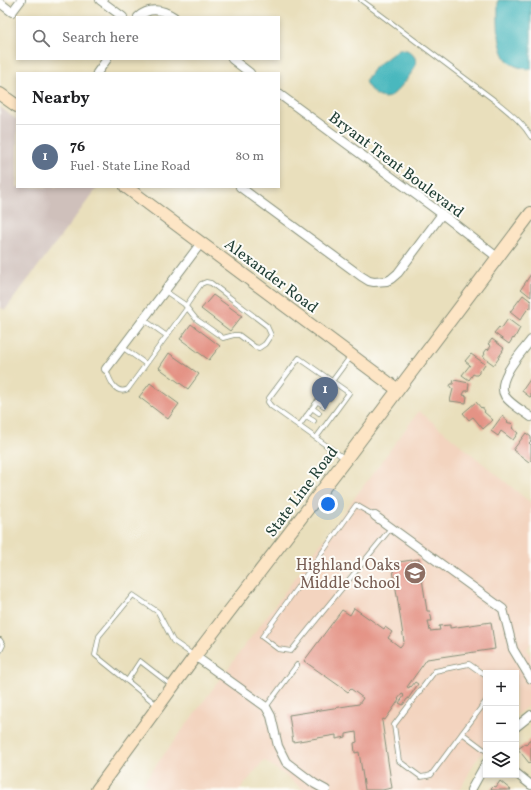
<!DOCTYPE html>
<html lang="en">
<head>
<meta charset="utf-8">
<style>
  body { margin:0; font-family:Vollkorn,serif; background:#f6f6f6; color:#202124 }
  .controls { position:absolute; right:12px; bottom:12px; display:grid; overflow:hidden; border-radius:0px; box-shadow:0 2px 6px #0003 }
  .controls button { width:36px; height:36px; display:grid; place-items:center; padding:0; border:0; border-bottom:1px solid #e0e0e0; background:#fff; color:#202124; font:20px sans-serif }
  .you { position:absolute; left:328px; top:504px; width:14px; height:14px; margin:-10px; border:3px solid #fff; border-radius:50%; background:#1a73e8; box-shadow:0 0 0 6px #1a73e833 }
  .badge { display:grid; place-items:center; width:26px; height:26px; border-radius:50%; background:#b5179e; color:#fff; font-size:13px; font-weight:700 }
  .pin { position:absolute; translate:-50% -33px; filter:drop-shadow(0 1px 2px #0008) }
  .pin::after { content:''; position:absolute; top:21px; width:14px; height:12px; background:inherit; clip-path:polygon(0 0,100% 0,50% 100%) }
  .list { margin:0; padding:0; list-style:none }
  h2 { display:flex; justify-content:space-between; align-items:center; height:52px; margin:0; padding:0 16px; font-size:17px }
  h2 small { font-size:13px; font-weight:400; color:#757577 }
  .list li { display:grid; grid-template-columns:26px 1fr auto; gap:12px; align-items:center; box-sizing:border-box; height:64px; padding:0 16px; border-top:1px solid #e0e0e0 }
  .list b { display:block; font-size:15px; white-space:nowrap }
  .list p { margin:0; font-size:13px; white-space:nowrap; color:#757577 }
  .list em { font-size:13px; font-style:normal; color:#757577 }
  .icon { flex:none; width:22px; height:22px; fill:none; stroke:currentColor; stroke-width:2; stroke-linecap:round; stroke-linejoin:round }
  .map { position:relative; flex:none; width:531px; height:790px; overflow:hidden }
  .search { position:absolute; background:#fff; box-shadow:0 2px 6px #0003; left:16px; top:16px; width:264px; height:44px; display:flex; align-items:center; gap:10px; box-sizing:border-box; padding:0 14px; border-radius:0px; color:#757577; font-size:15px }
  .panel { position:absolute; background:#fff; box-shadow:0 2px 6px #0003; left:16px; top:72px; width:264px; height:116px; border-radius:0px }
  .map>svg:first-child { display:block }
  .built { fill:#f3d4bf }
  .industrial { fill:#cfc0bb }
  .water { fill:#49b8be; stroke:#347a79 }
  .building { fill:#e49385 }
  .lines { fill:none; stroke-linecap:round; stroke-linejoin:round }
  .lane-casing { stroke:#848e78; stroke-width:5.5 }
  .street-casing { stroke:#848e78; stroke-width:10 }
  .secondary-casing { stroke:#848e78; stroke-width:14 }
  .lane { stroke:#fff; stroke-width:4 }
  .street { stroke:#fff; stroke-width:8 }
  .secondary { stroke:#fde5c5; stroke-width:12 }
  .labels { text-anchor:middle; stroke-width:4; stroke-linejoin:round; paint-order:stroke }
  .street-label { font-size:16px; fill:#1f3d34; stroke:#fdfcf7 }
  .education-label { font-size:16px; fill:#785e54; stroke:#fdfcf7; text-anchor:end }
</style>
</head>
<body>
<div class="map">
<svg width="531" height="790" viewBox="0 0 531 790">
  <rect width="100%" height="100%" fill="#fdfcf7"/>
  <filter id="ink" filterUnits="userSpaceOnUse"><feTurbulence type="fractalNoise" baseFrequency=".025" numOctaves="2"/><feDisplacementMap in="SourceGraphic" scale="8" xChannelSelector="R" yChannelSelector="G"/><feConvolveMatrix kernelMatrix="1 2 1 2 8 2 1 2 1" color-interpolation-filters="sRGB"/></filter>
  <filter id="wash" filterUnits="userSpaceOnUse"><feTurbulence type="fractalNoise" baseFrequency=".012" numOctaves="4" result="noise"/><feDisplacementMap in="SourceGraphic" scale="16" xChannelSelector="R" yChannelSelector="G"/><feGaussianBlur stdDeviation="0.9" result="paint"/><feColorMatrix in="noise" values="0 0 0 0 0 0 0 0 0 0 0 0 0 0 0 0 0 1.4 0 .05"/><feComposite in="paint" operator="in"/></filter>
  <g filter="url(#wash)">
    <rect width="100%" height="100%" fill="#e9dfbc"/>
    <path class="built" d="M419,411L531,503V643L527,649L531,657V694L528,697L529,700L528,706L516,715V673H486V748L475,762L460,790H304L264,760L240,790H152L143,783Z"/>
    <path class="industrial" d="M0,107L17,120V187H98L5,310L0,307Z"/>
    <path class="water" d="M498,0H531V69C524,69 516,67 510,63C496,51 498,17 498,0Z
      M399,49C405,49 409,50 413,55C415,57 416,60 416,63C415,71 396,94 389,97C379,101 368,89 365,81L375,67Z"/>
    <g id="blocks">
      <path class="building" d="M531,274V297L521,289Z
        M213,295L242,316L230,331L201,309Z
        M523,295L531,301V309L529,307L520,320L510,312Z
        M508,319L520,328L514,339L513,338L509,344L494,333L499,327L501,329Z
        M191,324L220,346L209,360L180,339Z
        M492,339L504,348L502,351H503L498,358H499L494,365L483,357L485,354L484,353L487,349L488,350L491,346L488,344Z
        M169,353L199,374L188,389L159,368Z
        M471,354L485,364L481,370L480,369L479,371V373L477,375H475L473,374L469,380L462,375L470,365L465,361Z
        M531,378V398L522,391Z
        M454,380L469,383L468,391H465L463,395L467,396L466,403L450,401L453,389L451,388L450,386L451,384H453Z
        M150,383L179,404L168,419L139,397Z
        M476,402L481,408L482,407L485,411L484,412L493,420L483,429L473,417L469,420L463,413Z
        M502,416L508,421L507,422L509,423H511L513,425V427L512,428L518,433L513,440L501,431L498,436L491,431Z
        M526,433L531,437V441L529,443L531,445V460L529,462L513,450Z
        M419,559L427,611H430L432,621H428L430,631L440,630L439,626L450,625V628L491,622L495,649L427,659L407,687L409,688L410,686L411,687L415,682L418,684L408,699H407L403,705L399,703L404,696H403L404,695L402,694L398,699L399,700L385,720L383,719L382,721L392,788L382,790H365L359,752L355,753L354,743L357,742L356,732L346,734V737L336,739V735L293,742L289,715L359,704L363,698L351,689L348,692L304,661L342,610L350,615L354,608L384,629L385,627L392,632L388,638L400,647L404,642L392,563Z
        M531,739V761L529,763L518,749L525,744L526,745L528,743V741Z
        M500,781L511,790H490L494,786L496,787Z"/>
    </g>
  </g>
  <g filter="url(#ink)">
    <use href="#blocks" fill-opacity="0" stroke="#848e78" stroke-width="1"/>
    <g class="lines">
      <g class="lane-casing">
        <path id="lane" d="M361,0L498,103C510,113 523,123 531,137
          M165,291L184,304L196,319L223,338L234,335H239L255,347L259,348L265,344L271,335L267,326L211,283L206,282L201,284L186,306
          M143,319L167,336
          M122,347L146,364
          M106,369C109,378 115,396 128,389L187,308
          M323,393L330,398
          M317,401L324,406
          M312,408L319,413
          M306,416L314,421
          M299,426L350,357
          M316,438L349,393L299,358L269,398L268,402L271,406L344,458
          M375,516L356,505L262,637L278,649L291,651L391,528
          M0,640L3,645L0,651
          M486,676L469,664L435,671L394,725L399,761L421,777L427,776L431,775L486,701
          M127,681L140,661L171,685
          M157,705L95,655L99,636L133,595L158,612L173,641L193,655
          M266,707L297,665
          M462,733L486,751"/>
      </g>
      <g class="street-casing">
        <path id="street" d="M100,0L123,17
          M0,3L12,12L21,0
          M138,17C149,7 162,9 174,17
          M232,59L250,73
          M97,73L107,59
          M279,94L442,214L497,257
          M240,187L361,276L369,281L374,282L387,281L391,279L398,273L442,214
          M531,340C522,352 495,380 505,396C510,404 523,411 531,417
          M106,369L201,243
          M375,516L503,609L513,649L531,679
          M195,656L266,707L271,716L278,746L286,762L315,784L326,790
          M516,727L531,715
          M516,773L531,785
          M471,790L486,763"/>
      </g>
      <g class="secondary-casing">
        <path id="secondary" d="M0,94L17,106
          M126,187L398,390
          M97,790L195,656L346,459L531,213"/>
      </g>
      <use href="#lane" class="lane"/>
      <use href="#street" class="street"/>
      <use href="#secondary" class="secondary"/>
    </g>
  </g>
  <defs>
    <g id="school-disc" transform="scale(1.15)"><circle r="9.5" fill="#8d6e63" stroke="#fdfcf7"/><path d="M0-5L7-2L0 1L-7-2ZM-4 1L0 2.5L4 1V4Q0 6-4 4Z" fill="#fff"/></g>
  </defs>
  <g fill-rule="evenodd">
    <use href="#school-disc" x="415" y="573"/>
  </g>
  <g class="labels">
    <g class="street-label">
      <text transform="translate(397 164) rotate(37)" y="6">Bryant Trent Boulevard</text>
      <text transform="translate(272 275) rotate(37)" y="6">Alexander Road</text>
      <text transform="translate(301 491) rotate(-53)" y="6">State Line Road</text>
    </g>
    <g class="education-label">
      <text x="400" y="570">Highland Oaks<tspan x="400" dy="18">Middle School</tspan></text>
    </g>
  </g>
</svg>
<div class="controls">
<button>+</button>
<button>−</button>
<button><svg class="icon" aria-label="layers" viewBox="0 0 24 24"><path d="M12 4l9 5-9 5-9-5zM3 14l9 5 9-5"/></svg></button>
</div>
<div class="you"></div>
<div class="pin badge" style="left:325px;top:410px;background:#5c6f8a">1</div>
<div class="search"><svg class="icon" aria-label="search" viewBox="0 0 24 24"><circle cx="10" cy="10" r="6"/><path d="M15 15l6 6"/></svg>Search here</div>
<section class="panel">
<h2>Nearby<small></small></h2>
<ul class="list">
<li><span class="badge" style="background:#5c6f8a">1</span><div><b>76</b><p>Fuel · State Line Road</p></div><em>80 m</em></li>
</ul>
</section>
</div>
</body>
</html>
